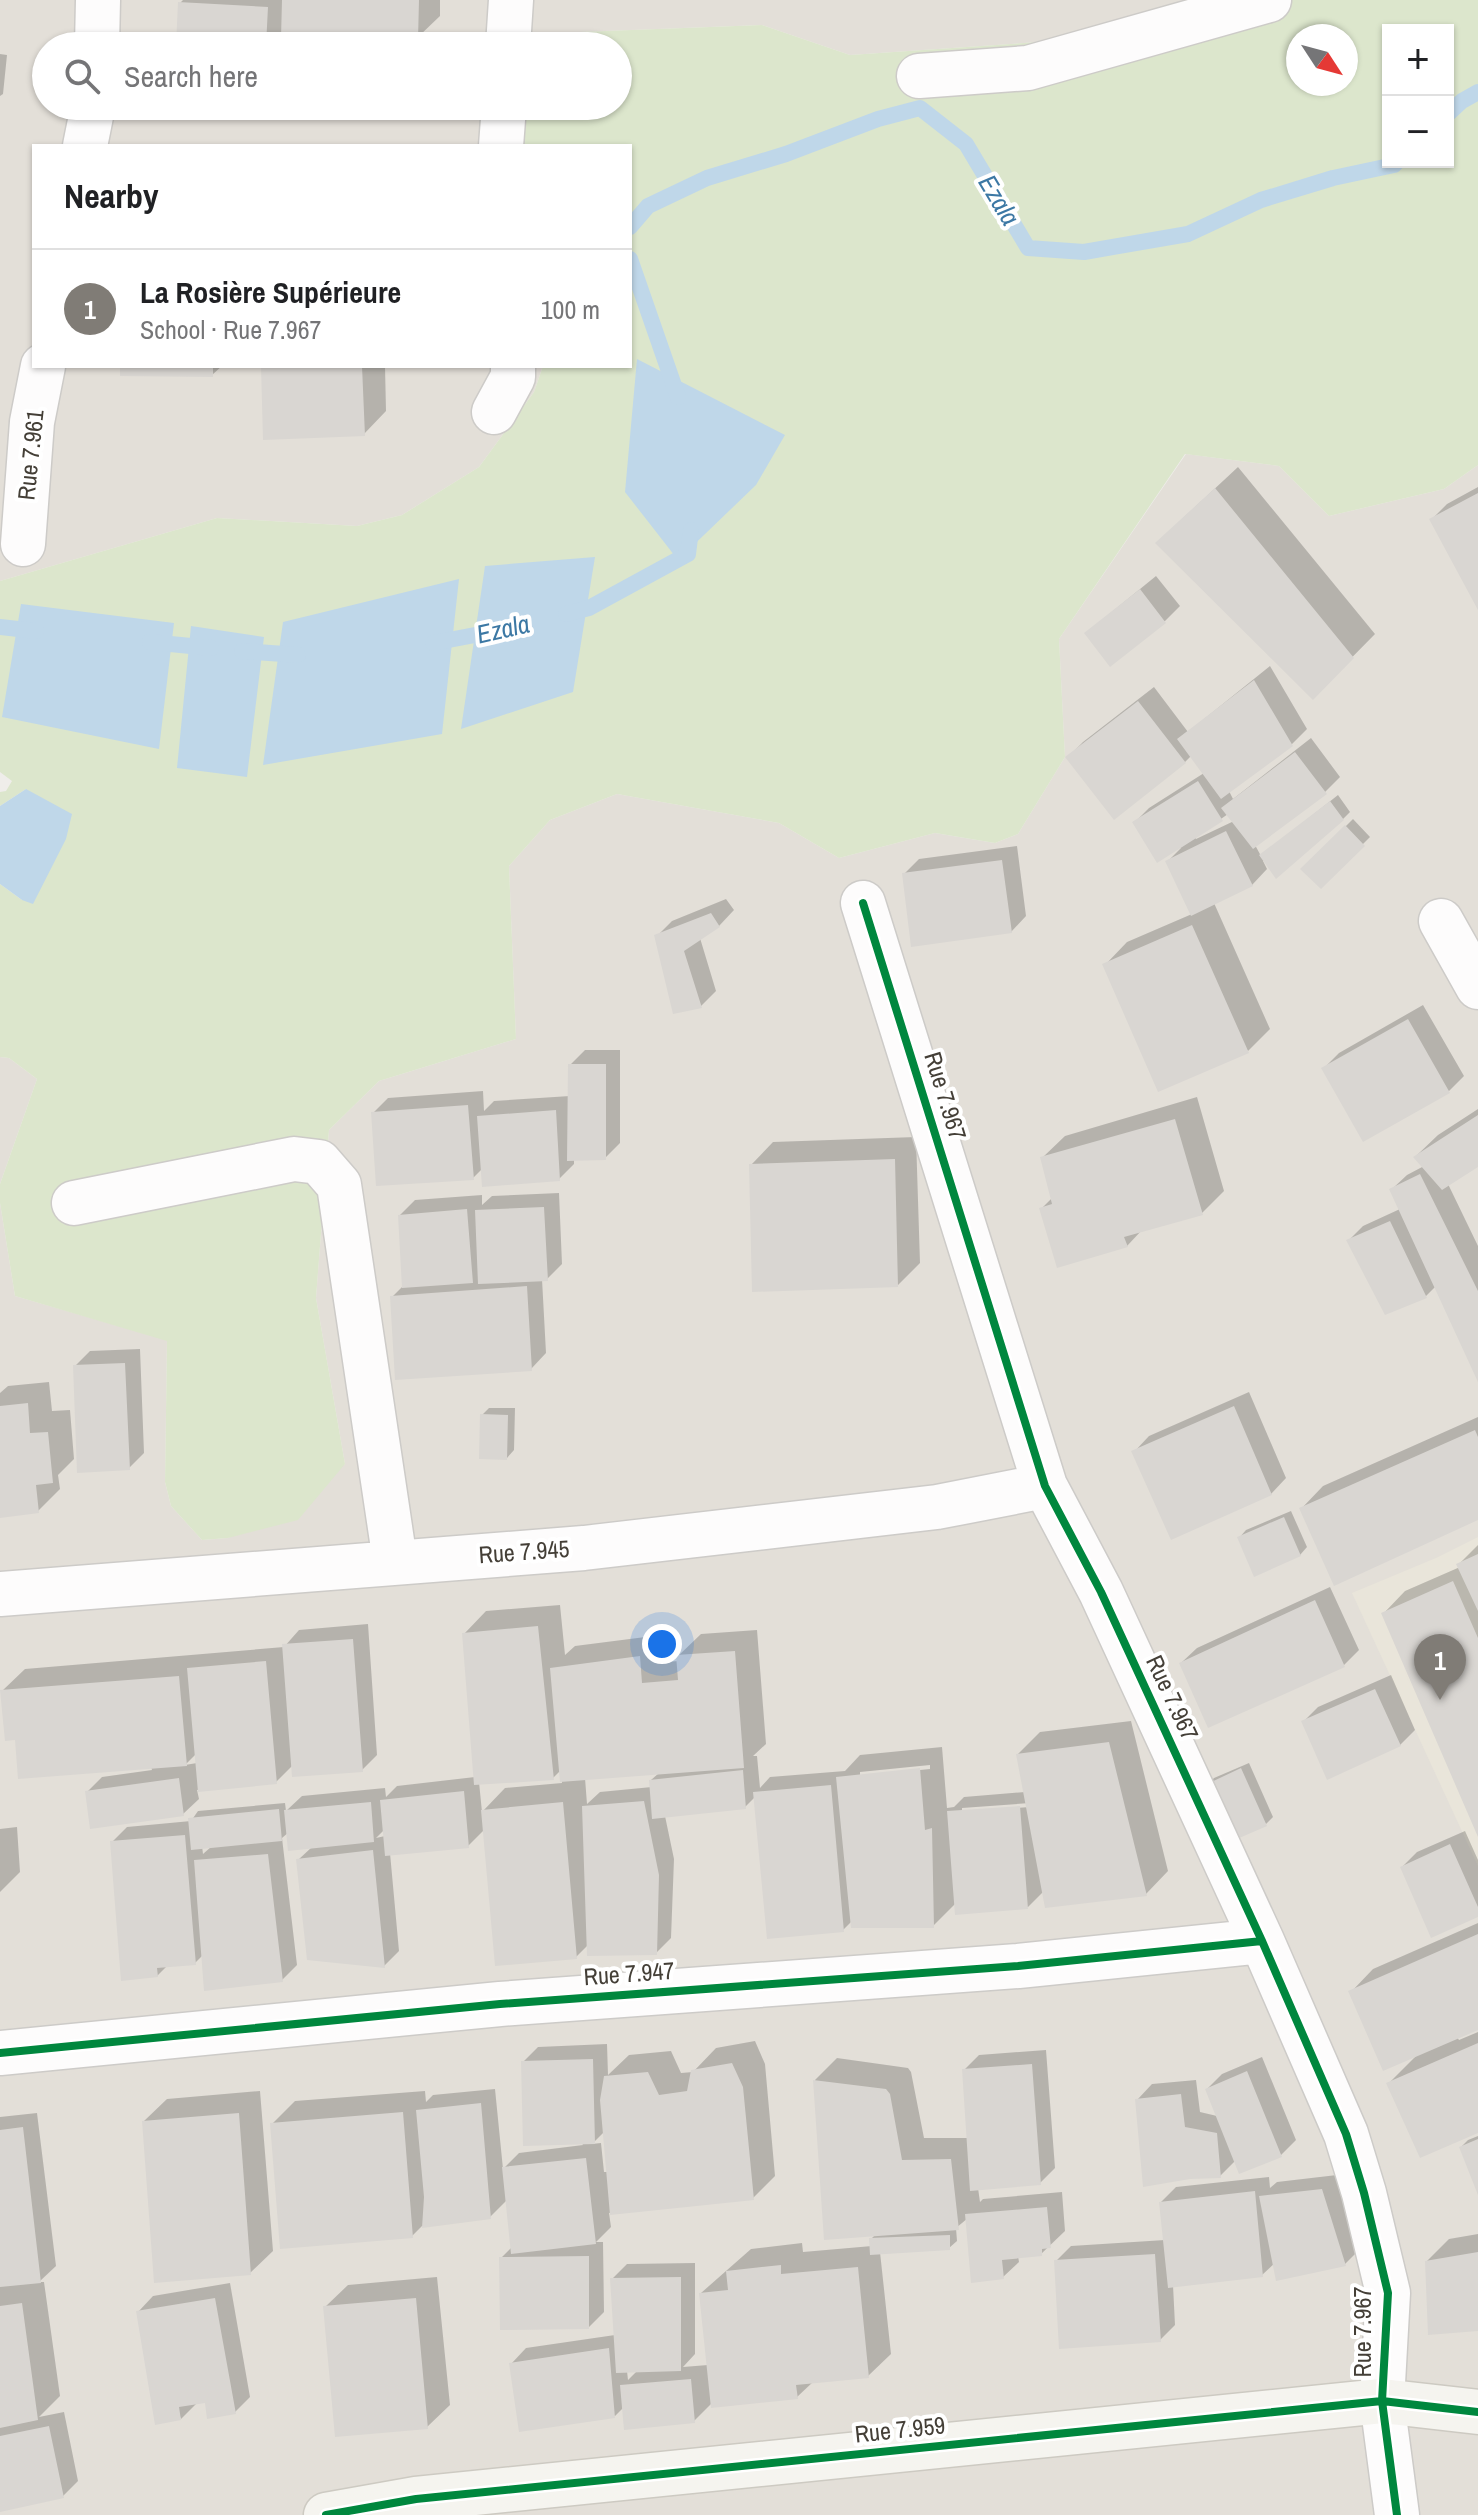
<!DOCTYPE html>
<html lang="en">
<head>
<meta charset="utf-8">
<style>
  body { margin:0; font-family:"Archivo Narrow",sans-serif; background:#f6f6f6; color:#202124 }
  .controls { position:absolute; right:24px; top:24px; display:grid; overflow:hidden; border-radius:0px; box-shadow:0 2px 6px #0004 }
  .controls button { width:72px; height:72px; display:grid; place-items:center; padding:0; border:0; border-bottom:2px solid #e0e0e0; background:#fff; color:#202124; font:40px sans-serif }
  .compass { position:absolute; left:1286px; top:24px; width:72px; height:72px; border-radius:50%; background:#fff; box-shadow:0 2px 6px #0004; rotate:126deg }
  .you { position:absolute; left:662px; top:1644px; width:28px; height:28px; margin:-20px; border:6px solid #fff; border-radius:50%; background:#1a73e8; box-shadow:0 0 0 12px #1a73e833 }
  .badge { display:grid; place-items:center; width:52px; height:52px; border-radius:50%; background:#807c76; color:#fff; font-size:26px; font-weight:700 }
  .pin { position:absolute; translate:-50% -66px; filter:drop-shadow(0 2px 4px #0008) }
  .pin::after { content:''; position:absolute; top:42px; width:28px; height:24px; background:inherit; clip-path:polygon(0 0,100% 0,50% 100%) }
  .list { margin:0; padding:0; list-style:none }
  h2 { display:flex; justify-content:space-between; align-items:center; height:104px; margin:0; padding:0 32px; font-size:34px }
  h2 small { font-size:26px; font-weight:400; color:#757577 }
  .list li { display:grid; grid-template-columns:52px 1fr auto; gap:24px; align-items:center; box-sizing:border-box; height:120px; padding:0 32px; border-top:2px solid #e0e0e0 }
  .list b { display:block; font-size:30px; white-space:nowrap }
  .list p { margin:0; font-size:26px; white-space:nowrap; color:#757577 }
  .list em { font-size:26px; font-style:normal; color:#757577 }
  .icon { flex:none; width:44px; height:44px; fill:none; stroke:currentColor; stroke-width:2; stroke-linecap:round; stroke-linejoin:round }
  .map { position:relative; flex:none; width:1478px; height:2515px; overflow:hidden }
  .search { position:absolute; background:#fff; box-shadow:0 2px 6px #0004; left:32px; top:32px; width:600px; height:88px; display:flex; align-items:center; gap:20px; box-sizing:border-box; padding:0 28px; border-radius:44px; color:#757577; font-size:30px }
  .panel { position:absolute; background:#fff; box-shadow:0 2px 6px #0004; left:32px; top:144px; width:600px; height:224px; border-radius:0px }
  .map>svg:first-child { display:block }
  .residential { fill:#e3dfd8 }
  .education { fill:#e9e5da }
  .green { fill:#dce6cc; fill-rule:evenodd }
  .water { fill:#bfd7e9 }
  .shadow { fill:#0003; fill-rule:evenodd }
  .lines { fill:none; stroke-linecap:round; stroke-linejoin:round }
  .stream { stroke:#bfd7e9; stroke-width:16 }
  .building { fill:#d9d6d2 }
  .street-casing { stroke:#cdcbc8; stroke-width:47 }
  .secondary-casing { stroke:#cdcac2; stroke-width:47 }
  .street { stroke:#fdfcfc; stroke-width:44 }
  .secondary { stroke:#f5f4ef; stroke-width:44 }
  .cycleway-casing { stroke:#fff; stroke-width:13 }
  .cycleway { stroke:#00873e; stroke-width:8 }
  .labels { text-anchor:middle; stroke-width:8; stroke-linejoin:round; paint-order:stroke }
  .street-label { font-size:24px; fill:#443f37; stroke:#fff }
  .water-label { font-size:26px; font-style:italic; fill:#3c78a4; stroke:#fff }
</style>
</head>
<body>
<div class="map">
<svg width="1478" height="2515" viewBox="0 0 1478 2515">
  <rect width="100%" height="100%" fill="#efedea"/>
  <path class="residential" d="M0,0H1216L1039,42L850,55L762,25L553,33L536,46H46V106H482L510,146H34V366H543L534,392L479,467L402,515L357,526L217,518L0,581Z
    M1186,454L1279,466L1329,516L1444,489L1478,465V2515H0V1203L15,1296L167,1340L165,1482L171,1506L202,1540L228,1538L345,1464L316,1298L329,1130L379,1081L516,1039L509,866L550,820L617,794L779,823L839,858L935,833L995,843L1018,834L1065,757L1059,639Z
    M0,1057L9,1058L37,1079L0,1184Z"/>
  <path class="education" d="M1478,1537V1866L1352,1593L1436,1558Z"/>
  <path class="green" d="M1216,0H1478V465L1444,489L1329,516L1279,466L1185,454L1059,639L1065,757L1018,834L995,843L935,833L839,858L779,823L617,794L550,820L509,866L516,1039L379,1081L329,1130L316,1298L345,1464L298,1520L228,1538L202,1540L171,1506L165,1482L167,1341L15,1296L0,1203V1184L37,1079L9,1058L0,1057V884L22,900L26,789L0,806V792L6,791L12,781L0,772V581L217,518L357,526L402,515L479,467L534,392L543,366H630V146H510L477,117L482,106H618V46H536L553,33L762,25L850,55L1039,42ZM1388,30H1448V162H1388ZM1298,36H1346V84H1298Z"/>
  <path class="water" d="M637,359L785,435L756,485L678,560L625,492Z
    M595,557L573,692L461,729L485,566Z
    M459,579L442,734L263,765L283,622Z
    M21,604L174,623L159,749L2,717Z
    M191,626L264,637L247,777L177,768Z
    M26,789L72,814L66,839L33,904L22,900L0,884V806Z"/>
  <path class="shadow" d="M183,0H440V16L417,38L280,36V46H178L180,3Z
    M0,54L7,55L3,94L0,96Z
    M122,366H222L212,375Z
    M263,366H385L386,411L364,434Z
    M1238,467L1375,634L1313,697L1180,521Z
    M1478,487V605L1432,519L1447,504Z
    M1156,576L1180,606L1165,621L1086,633Z
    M1270,666L1307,729L1292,744L1229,791L1233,799L1311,738L1340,777L1325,792L1255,845L1261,856L1338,795L1350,812L1343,819L1263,861L1267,869L1252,885L1214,903L1270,1029L1248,1051L1105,965L1127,942L1192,914L1167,862L1181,848L1134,823L1149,808L1204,773L1192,755L1185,762L1068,757L1083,742L1154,687L1188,732ZM1228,814L1234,821L1196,839L1195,837Z
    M1353,819L1370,837L1321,886L1303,869Z
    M1017,846L1026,916L1011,932L904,874L919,859Z
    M726,899L734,910L719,926L700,938L716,991L701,1006L657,936L672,921Z
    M1423,1005L1464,1076L1449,1091L1324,1068L1339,1053Z
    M585,1050H620V1143L605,1158L574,1159V1164L559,1179L483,1168L473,1178L373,1113L388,1098L483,1091L484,1111L494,1101L570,1096V1065Z
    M1197,1097L1224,1191L1202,1213L1142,1230L1127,1246L1041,1209L1053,1197L1042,1158L1065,1136Z
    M1478,1109V1165L1448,1184L1478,1246V1377L1436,1286L1426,1296L1386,1312L1348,1241L1363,1226L1400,1209L1391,1190L1407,1175L1424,1166L1415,1157L1438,1135Z
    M916,1137L920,1263L898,1285L751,1165L773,1142Z
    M559,1193L562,1264L547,1279H542L546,1353L531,1369L392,1297L404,1285L400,1215L415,1200L482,1195V1205L492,1196Z
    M140,1349L144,1453L129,1468L75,1366L90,1351Z
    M49,1382L52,1411L70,1410L74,1459L58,1475L60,1489L38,1511L0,1516V1393L8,1386Z
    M1249,1392L1286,1478L1271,1494L1134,1452L1149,1436Z
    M489,1408H515L514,1450L507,1458L482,1415Z
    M1478,1417V1518L1301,1509L1323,1486Z
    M1291,1511L1307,1547L1300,1555L1239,1538L1246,1530Z
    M1478,1545V1832L1383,1614L1405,1591L1460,1567L1458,1565Z
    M1330,1587L1359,1650L1344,1665L1181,1663L1197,1648Z
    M560,1605L565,1655L575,1646L661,1635L664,1662L679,1661L678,1656L701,1634L757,1630L766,1744L753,1756H757L760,1788L770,1777L845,1771L860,1755L942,1747L947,1808L954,1807L964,1797L1025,1792L1018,1754L1040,1732L1131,1721L1168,1871L1146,1894L1044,1891L1028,1907L956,1903L933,1926L852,1921L843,1930L756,1796L745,1807L665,1816L674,1859L671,1938L656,1953L589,1944L576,1957L485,1829L468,1846L390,1853L399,1951L384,1966L298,1860L312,1847L289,1832L282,1838L297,1965L282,1980L203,1955L195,1963L167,1966L157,1976L112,1842L127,1827L191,1821L198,1811L285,1803L286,1811L302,1796L385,1788L386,1797L397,1786L475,1777L464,1634L486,1611ZM930,1765V1769L860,1776V1772ZM561,1770L562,1783L505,1788L482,1812L479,1782L553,1778ZM659,1773L651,1780L652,1787L600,1792L587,1804L585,1778ZM1030,1803V1807L962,1812V1808ZM385,1829V1836L376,1838ZM202,1846H212L203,1854Z
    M368,1624L377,1755L362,1770L293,1765L276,1782L197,1790L199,1799L183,1814L87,1792L102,1777L152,1770L151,1767L17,1738L2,1691L25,1669L284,1647L299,1630ZM196,1754L197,1763L185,1765Z
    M1391,1675L1415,1730L1400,1745L1303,1722L1318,1707Z
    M1249,1763L1273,1817L1266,1824L1207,1786L1214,1778Z
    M17,1827L20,1872L0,1892V1829Z
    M1465,1831L1478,1860V1915L1402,1867L1417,1852Z
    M1478,1923V2028L1457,2037L1459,2040L1478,2032V2131L1388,2084L1418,2054L1351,1992L1373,1969Z
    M755,2041L765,2064L775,2176L753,2198L609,2213L611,2227L596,2242H603L604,2312L589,2327L501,2258L512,2247L507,2200L490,2217L422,2226L412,2236L272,2124L295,2101L425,2091L426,2102L433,2095L495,2089L503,2169L519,2153L583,2145L523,2062L538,2047L607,2044L608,2075L629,2055L671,2051L681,2073L693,2072L716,2048ZM604,2132L608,2172H604L601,2143L592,2144Z
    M1046,2050L1055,2168L1040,2183L978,2188L980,2202L983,2199L1062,2192L1065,2231L1041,2254L1018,2256L1019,2262L1003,2277L968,2218L956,2228L957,2241L949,2248L880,2252L891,2354L868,2376L813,2382L797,2397L712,2403L694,2421L624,2407L615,2416L511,2364L526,2348L615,2335L612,2279L627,2264L695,2263V2354L683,2367L708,2365L701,2293L751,2249L802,2243L803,2252L872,2246L871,2239L876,2234L815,2080L837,2058L908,2068L911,2072L924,2138H969L964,2070L979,2055ZM638,2370L628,2380L627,2371Z
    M1262,2057L1296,2140L1281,2155L1235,2161L1220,2176L1137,2100L1152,2084L1196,2080L1200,2112L1217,2116L1207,2089L1222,2074Z
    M260,2091L273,2251L250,2273L144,2121L167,2099Z
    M37,2113L56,2266L39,2282H44L60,2396L39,2417L64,2412L78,2481L63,2496L0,2510V2117Z
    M1478,2136V2190L1461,2147L1468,2140Z
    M1337,2175L1360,2249L1345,2264L1275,2263L1262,2275L1173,2285L1175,2325L1160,2340L1056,2261L1071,2246L1165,2240L1161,2202L1176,2187L1269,2177L1270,2188L1277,2182Z
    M1478,2234V2329L1427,2261L1449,2239Z
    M437,2277L450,2405L427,2427L325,2307L348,2285Z
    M230,2283L250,2397L235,2412L206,2401L197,2403L181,2419L138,2312L153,2296Z"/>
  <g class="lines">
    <path class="stream" d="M1448,114L1462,101L1478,92
      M630,227L648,206L707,178L786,154L878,119L920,108L966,144L1028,248L1084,252L1188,234L1261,200L1333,178L1394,165L1397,162
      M630,259L678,397
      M566,614L589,608L688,554L691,530
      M0,627L36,631
      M150,642L211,648
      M433,643L496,631
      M242,651L298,655"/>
  </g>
  <path class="building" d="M282,0H419L418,40L281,38Z
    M178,2L268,7L266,46H176Z
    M120,366H213V377L120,376Z
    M261,366H362L365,436L263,440Z
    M1215,488L1354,658L1313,700L1155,543Z
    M1478,493V610L1429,519Z
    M1140,589L1166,623L1110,667L1084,633Z
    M1254,680L1293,746L1221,799L1177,739Z
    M1138,701L1186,763L1114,820L1065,757Z
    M1295,752L1327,794L1253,849L1221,808Z
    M1198,781L1223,821L1157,863L1132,822Z
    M1330,801L1344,820L1276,879L1259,855Z
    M1345,825L1365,846L1321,889L1300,869Z
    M1226,831L1253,886L1191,916L1165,861Z
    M1002,860L1012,933L911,947L902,873Z
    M711,913L720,927L684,951L702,1008L673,1014L654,935Z
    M1192,925L1249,1053L1158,1092L1102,964Z
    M1408,1019L1450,1093L1363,1142L1321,1068Z
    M568,1064H606V1160L567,1161Z
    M468,1105L474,1180L376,1186L371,1112Z
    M556,1110L560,1181L482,1187L477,1116Z
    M1478,1115V1167L1442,1190L1413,1157Z
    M1175,1119L1203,1215L1124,1237L1128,1247L1057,1268L1039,1208L1052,1204L1040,1157Z
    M895,1159L898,1287L752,1292L749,1164Z
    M1420,1174L1478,1291V1382L1389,1189Z
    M544,1207L548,1281L478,1284L475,1210Z
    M467,1209L473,1283L402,1288L398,1215Z
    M1390,1221L1427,1298L1385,1315L1346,1240Z
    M527,1286L532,1371L395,1380L390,1296Z
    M125,1363L130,1470L77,1473L73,1365Z
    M28,1403L30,1433L48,1432L53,1483L36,1485L39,1513L0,1518V1406Z
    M1234,1406L1272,1495L1171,1540L1131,1451Z
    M480,1414L508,1415L507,1460L479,1459Z
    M1475,1430L1478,1437V1520L1334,1586L1299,1508Z
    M1284,1517L1301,1556L1254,1577L1237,1537Z
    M1478,1554V1611L1456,1564Z
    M1453,1581L1478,1638V1837L1381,1613Z
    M1315,1600L1345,1667L1208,1728L1179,1663Z
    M538,1626L554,1780L474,1785L462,1633Z
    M353,1639L363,1772L292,1777L282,1644Z
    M735,1651L744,1768L560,1782L550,1668L640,1656L642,1683L678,1680L676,1655Z
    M266,1661L277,1784L198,1792L187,1668Z
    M179,1676L187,1766L18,1779L15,1740L5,1741L0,1690Z
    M1375,1689L1401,1746L1327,1780L1301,1721Z
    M1109,1742L1147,1896L1045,1908L1016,1754Z
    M920,1768L925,1830L932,1828L934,1928H851L836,1777Z
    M1241,1768L1267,1826L1230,1842L1205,1785Z
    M743,1770L746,1809L652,1819L649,1780Z
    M179,1778L184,1816L90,1829L85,1791Z
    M831,1785L844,1932L767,1939L753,1792Z
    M464,1791L469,1848L385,1856L380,1800Z
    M644,1801L659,1875L657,1955L587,1956L582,1806Z
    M371,1802L374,1842L288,1851L284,1810Z
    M563,1802L577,1959L495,1966L481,1810Z
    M1020,1806L1028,1909L955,1915L947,1811Z
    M279,1809L282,1841L191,1850L188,1818Z
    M185,1835L196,1965L157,1968L158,1977L121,1981L110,1841Z
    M1450,1844L1478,1907V1917L1431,1938L1400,1867Z
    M373,1850L385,1968L307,1960L296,1859Z
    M268,1854L283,1982L204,1991L194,1860Z
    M1478,1934V2030L1383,2071L1348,1991Z
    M1478,2043V2133L1420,2158L1386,2083Z
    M593,2059L595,2144L523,2146L521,2061Z
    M732,2063L743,2087L754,2200L610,2215L600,2100L604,2076L648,2072L659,2095L687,2091L691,2070Z
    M1032,2064L1041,2185L970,2191L962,2069Z
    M1247,2071L1282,2157L1239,2174L1205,2089Z
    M813,2080L886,2089L890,2094L902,2160L951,2159L959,2230L824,2240Z
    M1181,2094L1185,2127L1217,2133L1221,2178L1190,2179L1143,2187L1135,2099Z
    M481,2103L491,2219L422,2228L424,2197L416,2110Z
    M403,2112L413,2238L280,2249L270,2123Z
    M239,2113L251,2275L154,2283L142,2121Z
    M23,2127L41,2283L0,2287V2130Z
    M1478,2139V2195L1459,2147Z
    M586,2158L596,2244L511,2254L502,2167Z
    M1322,2189L1346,2266L1276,2281L1259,2196Z
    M1255,2191L1263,2277L1168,2288L1159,2202Z
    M1047,2207L1051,2248L1042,2249V2256L1002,2260L1004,2279L971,2283L965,2214Z
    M950,2235V2250L870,2255L869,2238Z
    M1478,2252V2331L1428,2335L1425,2261Z
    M1155,2254L1161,2342L1059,2349L1054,2260Z
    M589,2256V2329L500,2330L499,2257Z
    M781,2265V2274L858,2267L869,2378L796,2385L798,2399L711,2408L699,2293L728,2290L726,2271Z
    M681,2277V2371L616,2373L610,2278Z
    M215,2298L236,2414L207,2419L205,2403L179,2407L181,2420L155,2425L136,2311Z
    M416,2298L428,2429L335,2437L323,2306Z
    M22,2303L38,2420L0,2428V2306Z
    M609,2348L615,2418L519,2432L509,2363Z
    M691,2379L695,2423L624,2430L620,2385Z
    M49,2426L64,2498L0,2512V2436Z"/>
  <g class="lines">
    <g class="street-casing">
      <path id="street" d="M97,46L98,0
        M508,46L511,0
        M919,76L1028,68L1269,0
        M85,146L93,106
        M501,146L504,106
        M494,412L513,377V366
        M23,544L32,422L43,366
        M863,903L1045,1486L1101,1592L1262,1941L1346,2134L1364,2193L1388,2293L1382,2401L1397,2515
        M1441,921L1478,987
        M74,1203L294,1159L319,1162L339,1185L395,1561
        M0,1594L584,1548L937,1507L1045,1486
        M0,2053L500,2004L1018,1966L1262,1941"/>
    </g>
    <g class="secondary-casing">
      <path id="secondary" d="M326,2515L416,2499L1382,2401L1478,2412"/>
    </g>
    <use href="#street" class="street"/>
    <use href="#secondary" class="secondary"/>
    <g class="cycleway-casing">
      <path id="cycleway" d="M863,903L1045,1486L1101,1592L1262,1941L1346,2134L1364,2193L1388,2293L1382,2401L1397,2515
        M0,2053L500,2004L1018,1966L1262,1941
        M326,2515L416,2499L1382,2401L1478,2412"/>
    </g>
    <use href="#cycleway" class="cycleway"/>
  </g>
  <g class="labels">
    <g class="street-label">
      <text transform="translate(31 455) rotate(-84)" y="8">Rue 7.961</text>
      <text transform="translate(945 1096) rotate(73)" y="8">Rue 7.967</text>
      <text transform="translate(524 1552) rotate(-4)" y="8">Rue 7.945</text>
      <text transform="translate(1172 1698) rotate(65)" y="8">Rue 7.967</text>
      <text transform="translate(629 1974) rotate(-4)" y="8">Rue 7.947</text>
      <text transform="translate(1363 2332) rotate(-90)" y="8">Rue 7.967</text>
      <text transform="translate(900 2430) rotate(-6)" y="8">Rue 7.959</text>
    </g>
    <g class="water-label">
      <text transform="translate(999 200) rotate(59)" y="9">Ezala</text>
      <text transform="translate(503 629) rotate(-13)" y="9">Ezala</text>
    </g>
  </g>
</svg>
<div class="controls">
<button>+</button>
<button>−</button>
</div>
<svg class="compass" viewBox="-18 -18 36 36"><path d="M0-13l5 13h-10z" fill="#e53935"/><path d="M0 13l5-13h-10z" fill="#757577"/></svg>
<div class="you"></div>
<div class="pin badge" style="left:1440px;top:1700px">1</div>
<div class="search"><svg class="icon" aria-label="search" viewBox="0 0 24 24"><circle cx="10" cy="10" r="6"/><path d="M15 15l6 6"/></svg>Search here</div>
<section class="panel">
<h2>Nearby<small></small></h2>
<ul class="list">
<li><span class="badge">1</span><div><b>La Rosière Supérieure</b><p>School · Rue 7.967</p></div><em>100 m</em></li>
</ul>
</section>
</div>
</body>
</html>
